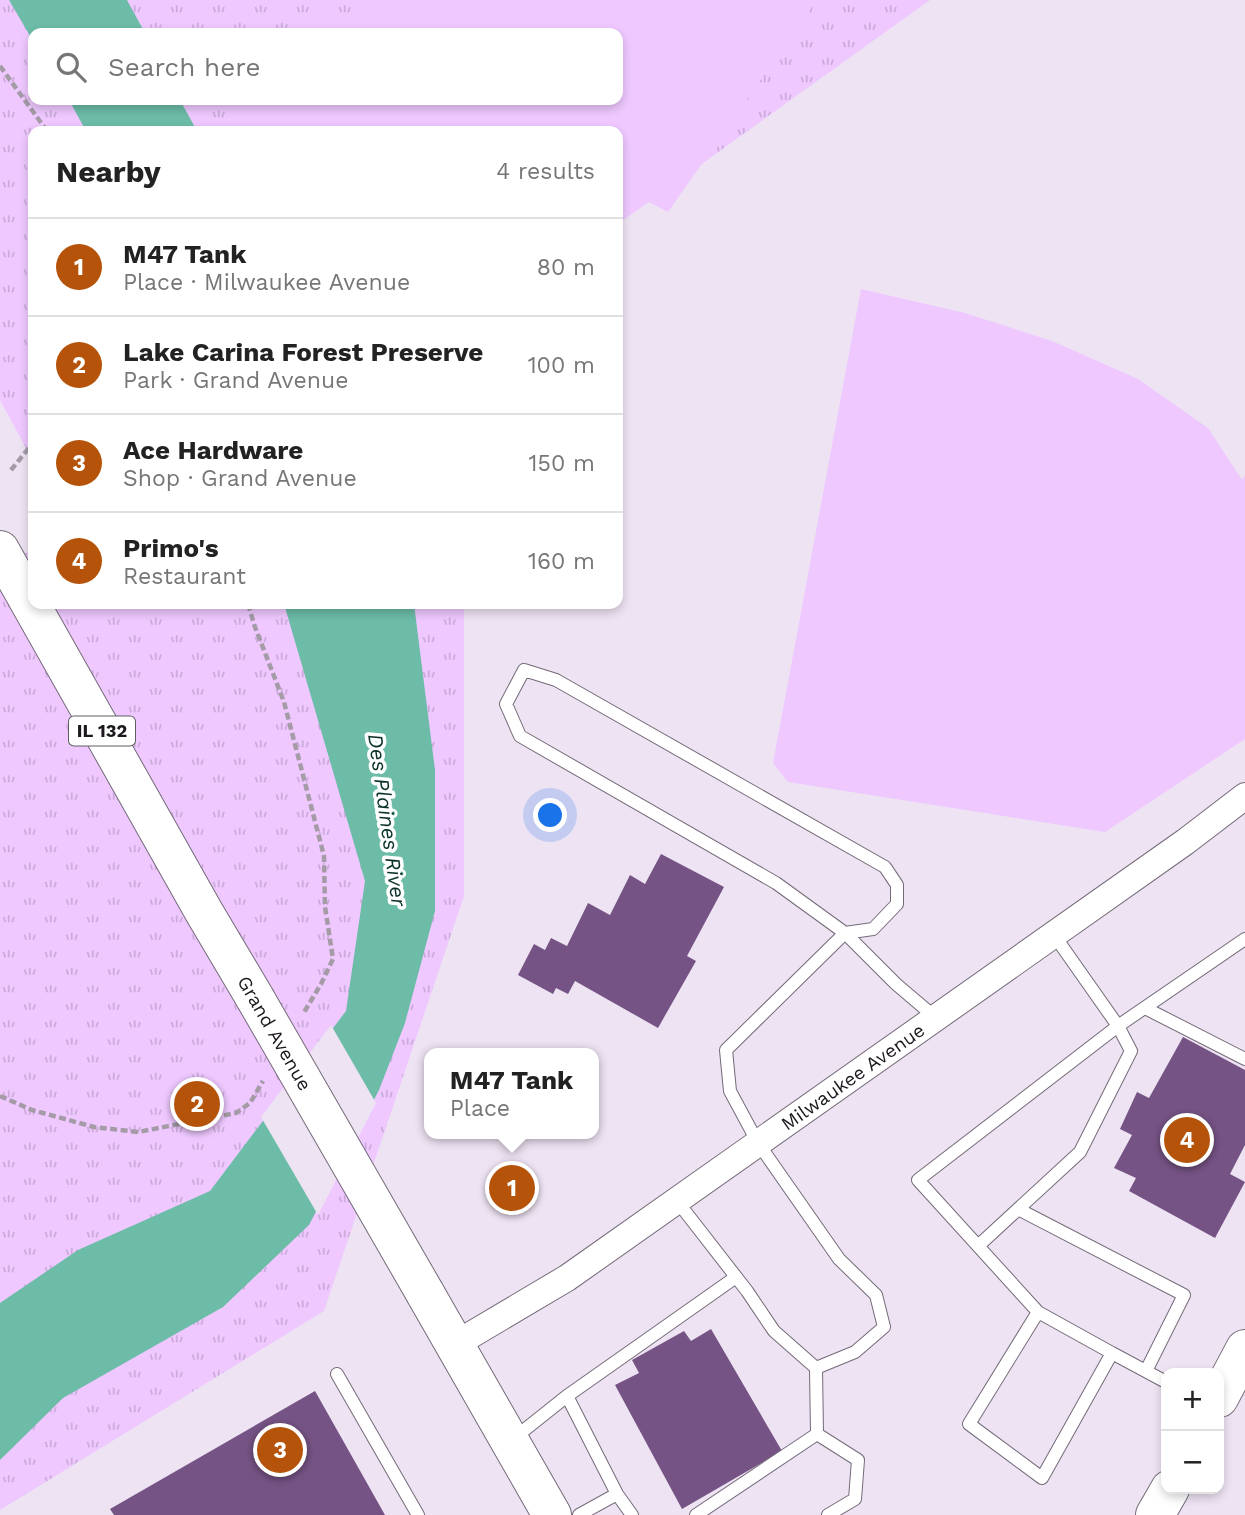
<!DOCTYPE html>
<html lang="en">
<head>
<meta charset="utf-8">
<style>
  body { margin:0; font-family:"Work Sans",sans-serif; background:#f6f6f6; color:#222 }
  .controls { position:absolute; right:21px; bottom:21px; display:grid; overflow:hidden; border-radius:14px; box-shadow:0 4px 10px #0003 }
  .controls button { width:63px; height:63px; display:grid; place-items:center; padding:0; border:0; border-bottom:2px solid #e0e0e0; background:#fff; color:#222; font:35px sans-serif }
  .you { position:absolute; left:551px; top:816px; width:24px; height:24px; margin:-18px; border:5px solid #fff; border-radius:50%; background:#1a73e8; box-shadow:0 0 0 10px #1a73e833 }
  .badge { display:grid; place-items:center; width:46px; height:46px; border-radius:50%; background:#b45309; color:#fff; font-size:23px; font-weight:700 }
  .pin { position:absolute; translate:-50% -50%; border:4px solid #fff; box-shadow:0 2px 7px #0006 }
  .popup { position:absolute; left:424px; top:1048px; width:175px; height:91px; box-sizing:border-box; display:grid; place-content:center; border-radius:14px; background:#fff; filter:drop-shadow(0 2px 5px #0005); font-size:23px; white-space:nowrap; color:#767676 }
  .popup b { font-size:26px; color:#222 }
  .popup::after { content:''; position:absolute; left:50%; top:100%; margin-left:-14px; border:14px solid transparent; border-top-color:#fff }
  .list { margin:0; padding:0; list-style:none }
  h2 { display:flex; justify-content:space-between; align-items:center; height:91px; margin:0; padding:0 28px; font-size:30px }
  h2 small { font-size:23px; font-weight:400; color:#767676 }
  .list li { display:grid; grid-template-columns:46px 1fr auto; gap:21px; align-items:center; box-sizing:border-box; height:98px; padding:0 28px; border-top:2px solid #e0e0e0 }
  .list b { display:block; font-size:26px; white-space:nowrap }
  .list p { margin:0; font-size:23px; white-space:nowrap; color:#767676 }
  .list em { font-size:23px; font-style:normal; color:#767676 }
  .icon { flex:none; width:38px; height:38px; fill:none; stroke:currentColor; stroke-width:2; stroke-linecap:round; stroke-linejoin:round }
  .map { position:relative; flex:none; width:1245px; height:1515px; overflow:hidden }
  .search { position:absolute; background:#fff; box-shadow:0 4px 10px #0003; left:28px; top:28px; width:595px; height:77px; display:flex; align-items:center; gap:18px; box-sizing:border-box; padding:0 24px; border-radius:14px; color:#767676; font-size:26px }
  .panel { position:absolute; background:#fff; box-shadow:0 4px 10px #0003; left:28px; top:126px; width:595px; height:483px; border-radius:14px }
  .map>svg:first-child { display:block }
  .grass { fill:url(#grass-tufts); fill-rule:evenodd }
  .garden { fill:#eec8ff }
  .water { fill:#6cbca8 }
  .pier { fill:#eee3f3 }
  .building { fill:#755384 }
  .lines { fill:none; stroke-linecap:round; stroke-linejoin:round }
  .service-casing { stroke:#746a78; stroke-width:14 }
  .minor-casing { stroke:#746a78; stroke-width:28 }
  .primary-casing { stroke:#746a78; stroke-width:40 }
  .path { stroke:#a49ba7; stroke-width:4.5; stroke-dasharray:7 3.5; stroke-linecap:butt }
  .service { stroke:#fff; stroke-width:12 }
  .minor { stroke:#fff; stroke-width:26 }
  .primary { stroke:#fff; stroke-width:38 }
  .primary-bridge-casing { stroke:#746a78; stroke-width:40; stroke-linecap:butt }
  .primary-bridge { stroke:#fff; stroke-width:38 }
  .labels { text-anchor:middle; stroke-width:7; stroke-linejoin:round; paint-order:stroke }
  .shield { fill:#fff; stroke:#605d61; stroke-width:2 }
  .shield-label { font-size:18px; font-weight:bold; fill:#1c181d }
  .street-label { font-size:19px; fill:#1c181d; stroke:#fff }
  .water-label { font-size:21px; font-style:italic; fill:#0c332b; stroke:#fff }
</style>
</head>
<body>
<div class="map">
<svg width="1245" height="1515" viewBox="0 0 1245 1515">
  <defs>
    <pattern id="grass-tufts" width="24" height="20" patternUnits="userSpaceOnUse" patternTransform="scale(1.75)"><rect width="24" height="20" fill="#eec8ff"/><path d="M3 7l-1-3M5 7V3M7 7l1-3M15 17l-1-3M17 17v-4M19 17l1-3" fill="none" stroke="#ccabda"/></pattern>
  </defs>
  <rect width="100%" height="100%" fill="#eee3f3"/>
  <path class="grass" d="M0,0H930L618,224V131H33V461L0,400ZM33,33H618V100H33Z
    M33,549V604H464V896L324,1311L0,1510V568Z"/>
  <path class="garden" d="M383,0H488L506,10L507,0H810L812,7L668,212L647,201L618,215V131H241L226,100H618V33H293Z
    M861,289L965,313L1052,341L1138,379L1208,428L1242,480L1245,475V739L1105,832L788,782L773,763Z"/>
  <path class="water" d="M9,0H127L145,33H33V41Z
    M69,100H180L197,131H86Z
    M284,604H414L435,770V911L405,1023L379,1090L309,1225L223,1307L63,1398L0,1460V1303L78,1250L210,1191L346,1011L365,881Z"/>
  <path class="pier" d="M331,1025L376,1103L318,1215L261,1117Z"/>
  <path class="building" d="M661,854L724,887L687,956L696,961L658,1028L575,981L568,994L556,988L553,994L518,975L534,944L545,950L551,938L567,946L588,903L610,915L630,875L645,884Z
    M1183,1037L1245,1070V1145L1230,1174L1245,1182L1215,1238L1129,1191L1136,1178L1114,1168L1132,1135L1120,1129L1137,1092L1149,1098Z
    M711,1329L782,1451L682,1509L615,1385L639,1373L632,1360L684,1331L691,1341Z
    M315,1391L385,1515H114L110,1509Z"/>
  <g class="lines">
    <g class="service-casing">
      <path id="service" d="M1054,935L1118,1026L918,1180L1038,1312L969,1424L1042,1478L1112,1353L1166,1382
        M1145,1008L1245,1059
        M677,1201L747,1291L774,1331L816,1368L855,1352L884,1327L876,1295L839,1259L758,1143L730,1091L726,1050L845,933L873,929L897,904V885L885,867L556,680L524,670L506,704L520,736L776,883L845,933L896,984L936,1018
        M1018,1209L1184,1295L1146,1371
        M978,1246L1080,1152L1131,1051L1118,1026L1245,939
        M1038,1312L1112,1353
        M816,1368L817,1434
        M337,1374L418,1515
        M567,1396L617,1494L632,1515
        M513,1439L567,1396L736,1277
        M579,1515L617,1494
        M696,1515L817,1434L858,1460L855,1499L828,1515"/>
    </g>
    <g class="minor-casing">
      <g id="minor">
        <path id="s1" d="M454,1345L567,1278L1185,842L1245,796"/>
      </g>
    </g>
    <g class="primary-casing">
      <path id="primary" d="M0,550L204,912L255,998
        M425,1293L552,1515
        M1219,1398L1245,1349
        M1155,1515L1170,1489"/>
    </g>
    <path class="path" d="M0,66L47,131
      M11,470L33,443
      M248,604L255,627L284,702L324,856L325,907L333,959L321,984L303,1014
      M0,1096L32,1110L94,1127L138,1132L236,1113L250,1103L263,1081"/>
    <use href="#service" class="service"/>
    <use href="#minor" class="minor"/>
    <use href="#primary" class="primary"/>
    <g class="primary-bridge-casing">
      <path id="primary-bridge" d="M255,998L425,1293"/>
    </g>
    <use href="#primary-bridge" class="primary-bridge"/>
  </g>
  <g class="labels">
    <rect class="shield" x="69" y="716.5" width="66" height="29" rx="5"/>
    <g class="shield-label">
      <text x="102" y="737">IL 132</text>
    </g>
    <g class="street-label">
      <text transform="translate(275 1033) rotate(60)" y="7">Grand Avenue</text>
      <text dy="7" stroke="none"><textPath href="#s1" startOffset="481">Milwaukee Avenue</textPath></text>
    </g>
    <g class="water-label">
      <text transform="translate(387 820) rotate(82)" y="7">Des Plaines River</text>
    </g>
  </g>
</svg>
<div class="controls">
<button>+</button>
<button>−</button>
</div>
<div class="you"></div>
<div class="pin badge" style="left:512px;top:1188px">1</div>
<div class="popup"><b>M47 Tank</b>Place</div>
<div class="pin badge" style="left:197px;top:1104px">2</div>
<div class="pin badge" style="left:280px;top:1450px">3</div>
<div class="pin badge" style="left:1187px;top:1140px">4</div>
<div class="search"><svg class="icon" aria-label="search" viewBox="0 0 24 24"><circle cx="10" cy="10" r="6"/><path d="M15 15l6 6"/></svg>Search here</div>
<section class="panel">
<h2>Nearby<small>4 results</small></h2>
<ul class="list">
<li><span class="badge">1</span><div><b>M47 Tank</b><p>Place · Milwaukee Avenue</p></div><em>80 m</em></li>
<li><span class="badge">2</span><div><b>Lake Carina Forest Preserve</b><p>Park · Grand Avenue</p></div><em>100 m</em></li>
<li><span class="badge">3</span><div><b>Ace Hardware</b><p>Shop · Grand Avenue</p></div><em>150 m</em></li>
<li><span class="badge">4</span><div><b>Primo's</b><p>Restaurant</p></div><em>160 m</em></li>
</ul>
</section>
</div>
</body>
</html>
